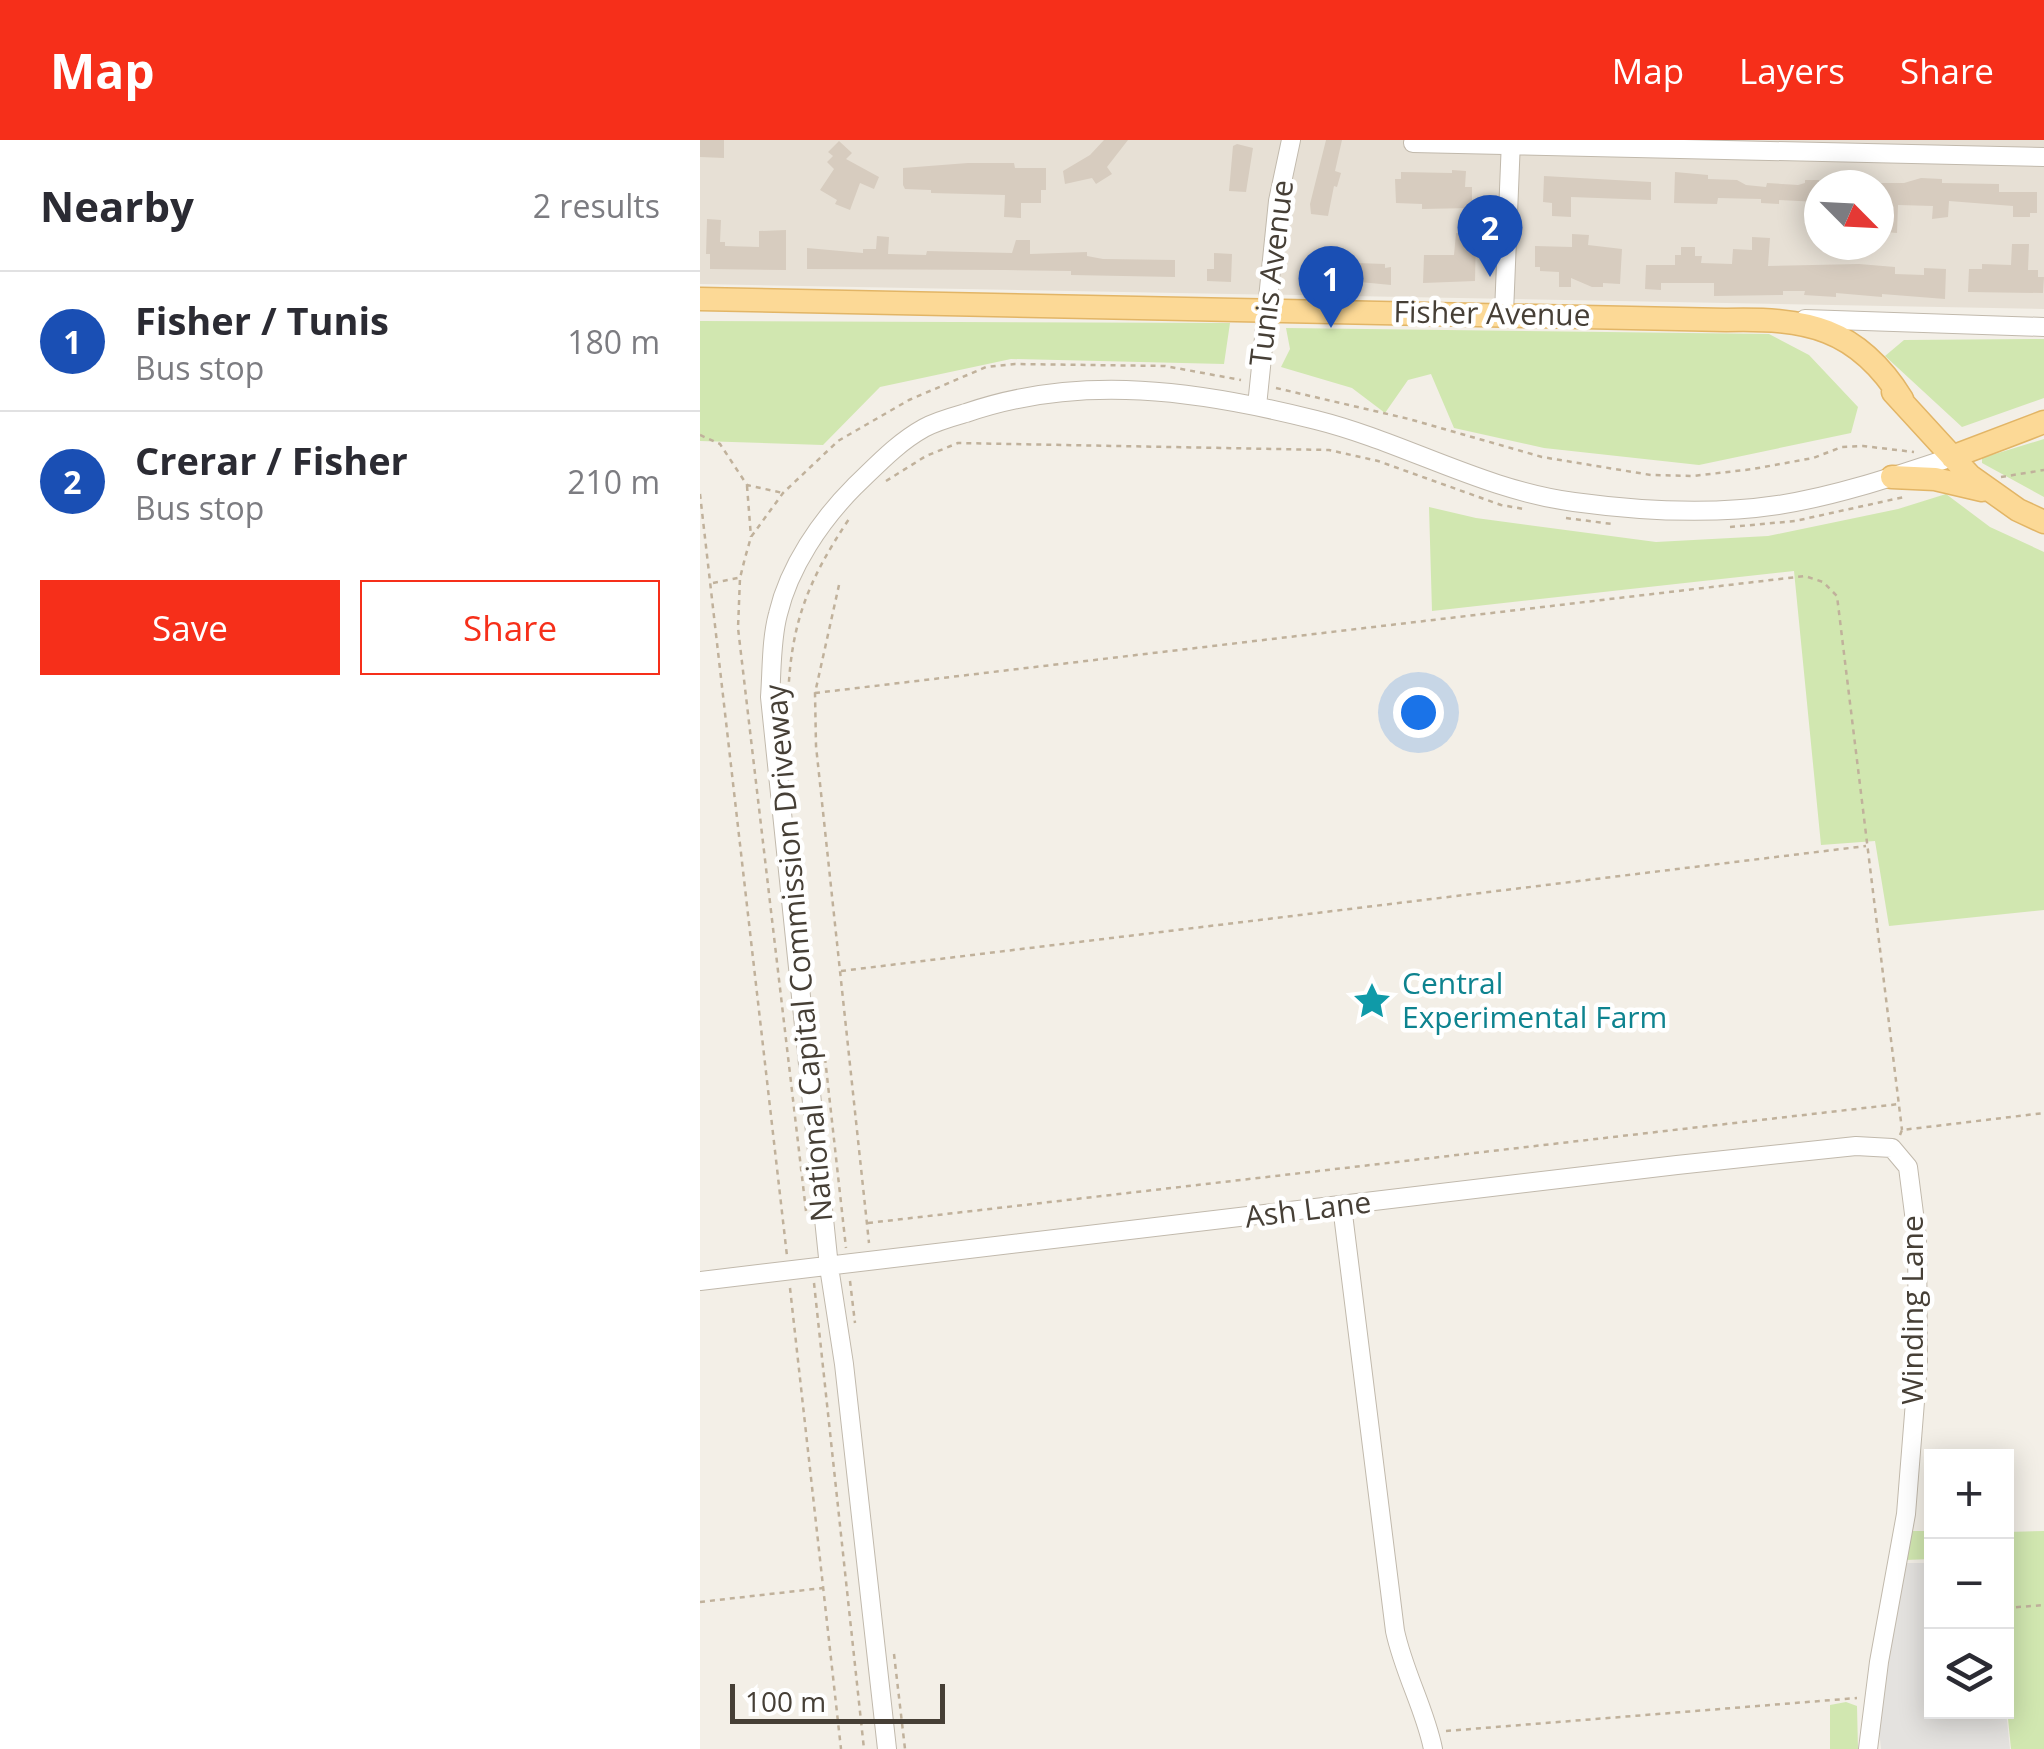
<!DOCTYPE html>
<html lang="en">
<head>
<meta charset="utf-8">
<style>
  body { margin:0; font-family:"Open Sans",sans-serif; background:#f7f7f7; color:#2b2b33 }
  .controls { position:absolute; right:30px; bottom:30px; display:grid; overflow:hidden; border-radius:0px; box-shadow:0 5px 25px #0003 }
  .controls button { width:90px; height:90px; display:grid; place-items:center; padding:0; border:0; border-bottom:2px solid #e1e1e2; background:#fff; color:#2b2b33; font:50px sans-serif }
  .compass { position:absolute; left:1104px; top:30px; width:90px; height:90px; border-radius:50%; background:#fff; box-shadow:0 5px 25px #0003; rotate:114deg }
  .scale { position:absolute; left:30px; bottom:25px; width:215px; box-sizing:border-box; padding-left:10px; border:5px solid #463f36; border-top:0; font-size:28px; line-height:35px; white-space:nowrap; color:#463f36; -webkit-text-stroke:8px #fff; paint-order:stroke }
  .you { position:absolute; left:718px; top:572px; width:35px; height:35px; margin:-25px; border:8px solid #fff; border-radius:50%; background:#1a73e8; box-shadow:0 0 0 15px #1a73e833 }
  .badge { display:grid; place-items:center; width:65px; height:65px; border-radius:50%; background:#f62f1a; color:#fff; font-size:32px; font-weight:700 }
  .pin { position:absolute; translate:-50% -82px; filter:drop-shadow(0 2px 5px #0008) }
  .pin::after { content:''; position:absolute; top:52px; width:35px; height:30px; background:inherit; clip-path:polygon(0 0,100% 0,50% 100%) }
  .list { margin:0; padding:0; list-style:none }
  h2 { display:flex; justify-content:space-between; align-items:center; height:130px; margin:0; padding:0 40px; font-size:42px }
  h2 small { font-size:32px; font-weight:400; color:#7c7c81 }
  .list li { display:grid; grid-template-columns:65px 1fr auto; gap:30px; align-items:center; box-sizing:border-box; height:140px; padding:0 40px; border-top:2px solid #e1e1e2 }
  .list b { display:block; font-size:38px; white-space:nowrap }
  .list p { margin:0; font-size:32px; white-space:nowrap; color:#7c7c81 }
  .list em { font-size:32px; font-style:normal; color:#7c7c81 }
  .actions { display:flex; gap:20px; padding:30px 40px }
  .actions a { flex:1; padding:22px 0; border:2px solid #f62f1a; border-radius:0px; text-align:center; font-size:35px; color:#f62f1a }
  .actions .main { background:#f62f1a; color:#fff }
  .icon { flex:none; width:55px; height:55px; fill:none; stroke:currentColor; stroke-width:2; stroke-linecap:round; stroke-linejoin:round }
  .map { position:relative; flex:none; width:1344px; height:1609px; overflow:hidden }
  header { display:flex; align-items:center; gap:60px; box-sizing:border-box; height:140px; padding:0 50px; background:#f62f1a; color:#fff }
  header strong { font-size:48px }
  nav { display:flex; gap:55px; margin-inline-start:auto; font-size:35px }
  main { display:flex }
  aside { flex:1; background:#fff }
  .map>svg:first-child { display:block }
  .residential { fill:#e7e0d5; fill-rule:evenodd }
  .green { fill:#d1e7b0 }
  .parking { fill:#e4e2df }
  .building { fill:#d7ccbf }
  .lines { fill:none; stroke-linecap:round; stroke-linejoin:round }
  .minor-casing { stroke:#c1b9ac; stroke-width:20 }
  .major-casing { stroke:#e2b566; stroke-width:25 }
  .path { stroke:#c0b19b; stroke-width:2.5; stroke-dasharray:5 5; stroke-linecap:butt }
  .minor { stroke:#fff; stroke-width:18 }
  .major { stroke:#fcd996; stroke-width:22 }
  .labels { text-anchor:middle; stroke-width:9; stroke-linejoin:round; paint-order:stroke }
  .street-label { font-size:30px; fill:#463f36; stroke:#fff }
  .culture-label { font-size:30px; fill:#0d838f; stroke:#fff; text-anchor:start }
</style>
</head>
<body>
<header>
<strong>Map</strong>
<nav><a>Map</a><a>Layers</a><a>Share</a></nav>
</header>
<main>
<aside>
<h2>Nearby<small>2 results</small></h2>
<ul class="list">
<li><span class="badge" style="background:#1a4fb4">1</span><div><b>Fisher / Tunis</b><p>Bus stop</p></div><em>180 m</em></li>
<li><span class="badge" style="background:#1a4fb4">2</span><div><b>Crerar / Fisher</b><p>Bus stop</p></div><em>210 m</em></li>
</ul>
<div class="actions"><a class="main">Save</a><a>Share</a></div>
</aside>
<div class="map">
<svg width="1344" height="1609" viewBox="0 0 1344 1609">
  <rect width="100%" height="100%" fill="#f3efe7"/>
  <path class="residential" d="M0,0H1344V169L0,144ZM1119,45H1179V105H1119Z"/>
  <path class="green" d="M0,181L530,183L524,224L311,219L180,247L123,305L0,301Z
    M586,188L1069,194L1109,215L1158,267L1151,293L999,325L844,308L754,288L731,234L708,240L685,273L652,248L581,227L590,209Z
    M1344,199V258L1262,287L1185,216L1204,200Z
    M1344,299V357L1282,323V318Z
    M1246,354L1290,387L1344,412V770L1189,786L1175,701L1121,705L1094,431L732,471L729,367L776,378L956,402L1068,396L1198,369Z
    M1210,1391H1231V1419L1205,1420Z
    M1344,1391V1609H1311L1306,1558L1307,1392Z
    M1146,1562L1157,1566L1158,1609H1130V1565Z"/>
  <path class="parking" d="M1203,1423H1231L1232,1572L1306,1571L1310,1609H1181L1178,1580Z"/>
  <path class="building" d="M0,0H24V18L0,17Z
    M404,0H428L407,27L412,34L396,44L392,38L365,44L363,31L390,15Z
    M626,0H642L635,31L641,33L637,47L634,46L628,76L611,74L610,64Z
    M139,1L152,13L146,19L179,37L174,49L160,43L150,70L135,64L137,60L120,50L134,29L127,22L133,16L128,12Z
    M537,4L553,8L546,52L529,51L533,6Z
    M268,23H314L315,28H346V50H341V63H321V78L304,77L305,55L231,53V50L205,49L203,45V28Z
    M752,30L766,31L765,47H772V68L722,69V64L696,63L695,39H701V32L752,33Z
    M975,32L1008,35V39L1037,40L1046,45L1066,47L1067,43L1098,45L1105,43V40H1119V62L1079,60V64L1061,63V59L1018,58L1017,64L974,63Z
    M844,36L951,42V60L871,57V77L852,76V63L843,62Z
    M1221,38L1242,39V43L1299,44V52H1337V73H1330V77H1313V66L1249,61L1248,77L1232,79L1233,66L1198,65L1197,93L1185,92V76H1179V43H1204Z
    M7,79L21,80L20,102H25V106L59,107V91L86,90V130L10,129V114H6Z
    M756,93L776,94L775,141L723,143L724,115H754Z
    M872,94L889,95L888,105L922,109L920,144L903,143V147H892L871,138V147H859V132L840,131V127H835V106L872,107Z
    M177,96L189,97L188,114L226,115L227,111L312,113L316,100H330V114L387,112V116L403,119L475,120V137L371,135V131L305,130L107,129V108L163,113V109H176Z
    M1052,97L1070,98L1068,126L1159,124L1195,127V134L1224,135V128L1246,129L1245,159L1182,154V157L1136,153V157L1104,155L1105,151H1083V155L1014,156V143H961V150L945,149L946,125H975V115H981V107H995V116H1002L1001,123L1032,124L1033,109L1052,110Z
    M1312,104H1329L1328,130H1338V137H1344L1343,153L1268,152L1269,129H1282V124L1311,125Z
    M514,113L532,114L531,142L507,141V129H514Z
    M609,116H628V122L685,124V128L691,127V145L639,140V135H608Z"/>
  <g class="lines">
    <g class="minor-casing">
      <path id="minor" d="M713,3L1344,17
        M804,173L811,0
        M1105,179L1344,187
        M557,266L578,61L591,0
        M642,1066L695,1491C704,1533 725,1569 733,1609
        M0,1141L977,1025L1156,1006L1192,1008L1208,1027L1217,1097L1218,1224L1206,1374L1179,1522L1168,1609
        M187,1609L144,1224L129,1127L70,557C72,530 71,500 78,474C89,427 121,380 155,346C177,325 197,303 224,288C237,281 252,277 266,273C381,233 501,251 616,280C704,302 783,350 874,362C940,371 1012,375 1078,365C1137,356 1195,336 1252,317"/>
    </g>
    <g class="major-casing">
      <path id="major" d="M0,159L1026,180C1106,178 1157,187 1202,259
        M1193,252L1270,336L1318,370L1344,382
        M1252,317L1344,282
        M1192,337L1235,339L1282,350"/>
    </g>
    <path class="path" d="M576,248L709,279L842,317L951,335L993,336L1053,329L1113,318L1142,307L1163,306L1214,312
      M0,295L20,304L47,345L83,353
      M1301,337L1344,330
      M186,341L226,316L258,303L629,310L678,321L801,365L824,369
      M47,346L51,397
      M0,354L87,1116
      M866,378L912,384
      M1030,387L1095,381L1204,357
      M13,443L38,438
      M139,445L115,553L116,606L169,1103
      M115,553L1105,436L1123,442L1137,456L1202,990
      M88,562C90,485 107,442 149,379
      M141,831L1166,706
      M125,918L146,1108
      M1200,995L1202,990L1344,973
      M106,1071L38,488L40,438L45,418L51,397L83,353L138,301L209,260L286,227L315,224L465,226L541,240
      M168,1083L1199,964
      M150,1141L155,1183
      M114,1143L164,1609
      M90,1148L141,1609
      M0,1462L123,1448
      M1306,1468L1344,1465
      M194,1514L205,1609
      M746,1591L1157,1558"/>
    <use href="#minor" class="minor"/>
    <use href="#major" class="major"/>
  </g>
  <defs>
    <g id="sight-bare" transform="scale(3)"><path d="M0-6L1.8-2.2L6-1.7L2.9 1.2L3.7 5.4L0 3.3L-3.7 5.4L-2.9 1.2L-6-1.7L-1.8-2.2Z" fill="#0f9aa8" stroke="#fff" stroke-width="2.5" paint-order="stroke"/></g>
  </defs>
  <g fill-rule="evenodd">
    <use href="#sight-bare" x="672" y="861"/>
  </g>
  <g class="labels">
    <g class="street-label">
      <text transform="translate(572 133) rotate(-83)" y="10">Tunis Avenue</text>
      <text transform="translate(792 174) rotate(1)" y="10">Fisher Avenue</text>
      <text transform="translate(99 813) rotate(-95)" y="10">National Capital Commission Driveway</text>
      <text transform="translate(608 1070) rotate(-7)" y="10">Ash Lane</text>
      <text transform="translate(1213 1170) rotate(-90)" y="10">Winding Lane</text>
    </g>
    <g class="culture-label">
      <text x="702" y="854">Central<tspan x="702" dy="34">Experimental Farm</tspan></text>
    </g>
  </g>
</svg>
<div class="controls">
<button>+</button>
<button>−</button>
<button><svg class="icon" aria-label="layers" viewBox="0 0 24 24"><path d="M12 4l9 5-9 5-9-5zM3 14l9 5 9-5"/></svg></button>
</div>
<svg class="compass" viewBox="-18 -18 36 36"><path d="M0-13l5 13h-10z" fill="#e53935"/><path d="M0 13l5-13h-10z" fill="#7c7c81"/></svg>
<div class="scale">100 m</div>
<div class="you"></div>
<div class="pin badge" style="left:631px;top:188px;background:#1a4fb4">1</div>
<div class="pin badge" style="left:790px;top:137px;background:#1a4fb4">2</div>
</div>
</main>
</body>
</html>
